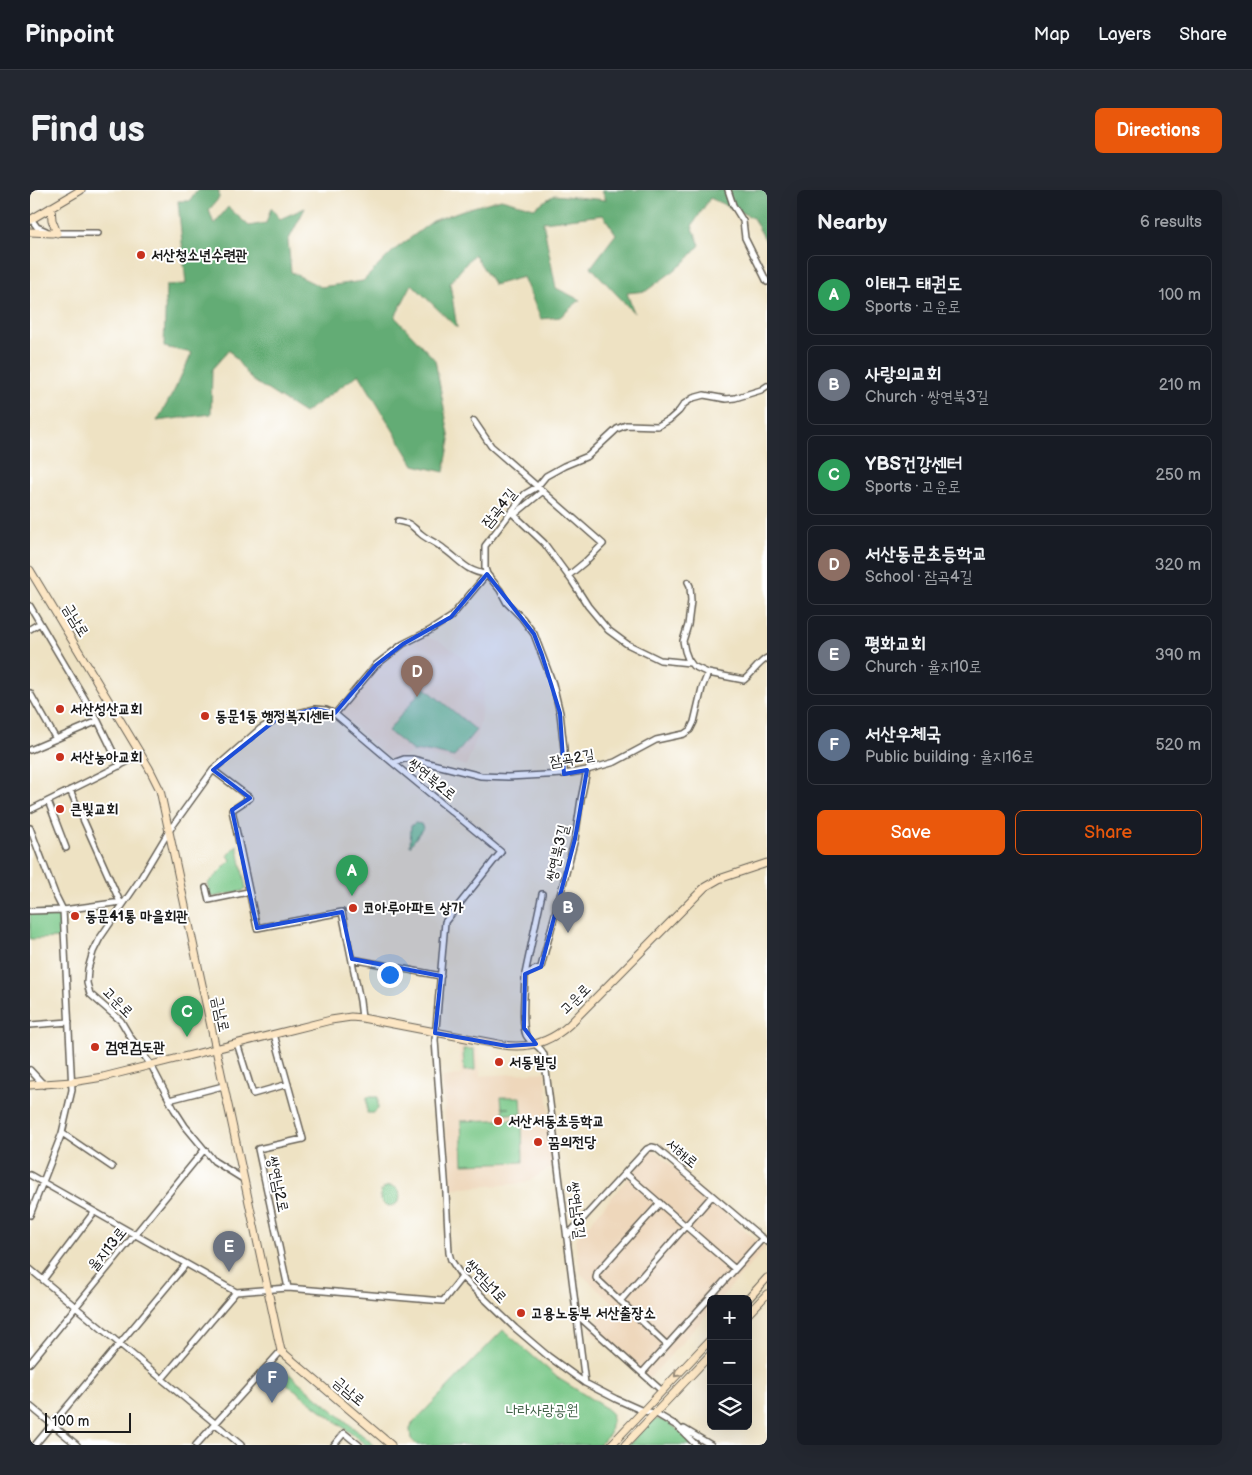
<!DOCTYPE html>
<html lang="en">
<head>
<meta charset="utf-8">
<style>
  body { margin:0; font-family:"Balsamiq Sans","Poor Story",sans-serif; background:#242831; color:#f1f3f6 }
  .controls { position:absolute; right:15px; bottom:15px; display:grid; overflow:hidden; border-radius:8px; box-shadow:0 5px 20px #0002 }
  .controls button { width:45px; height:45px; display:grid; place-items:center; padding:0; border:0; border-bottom:1px solid #363941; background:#171b24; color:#f1f3f6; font:25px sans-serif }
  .scale { position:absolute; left:15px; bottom:12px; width:86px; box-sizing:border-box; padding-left:5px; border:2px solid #1c1c1c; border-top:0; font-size:14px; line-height:18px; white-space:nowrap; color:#1c1c1c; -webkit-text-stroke:4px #fff; paint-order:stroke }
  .you { position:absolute; left:359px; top:784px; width:18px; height:18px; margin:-12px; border:4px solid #fff; border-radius:50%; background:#1a73e8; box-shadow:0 0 0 8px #1a73e833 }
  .badge { display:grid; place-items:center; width:32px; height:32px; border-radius:50%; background:#ea580c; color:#fff; font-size:16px; font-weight:700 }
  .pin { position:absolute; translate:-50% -41px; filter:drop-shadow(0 1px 2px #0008) }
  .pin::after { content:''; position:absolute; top:26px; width:18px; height:15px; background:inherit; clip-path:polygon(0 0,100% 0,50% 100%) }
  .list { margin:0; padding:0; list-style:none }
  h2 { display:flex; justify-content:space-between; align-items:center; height:65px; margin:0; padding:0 20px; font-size:21px }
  h2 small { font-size:16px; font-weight:400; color:#9ea1a6 }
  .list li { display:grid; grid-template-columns:32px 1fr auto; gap:15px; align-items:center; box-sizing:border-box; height:80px; margin:0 10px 10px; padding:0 10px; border:1px solid #363941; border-radius:8px }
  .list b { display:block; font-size:19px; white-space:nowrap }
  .list p { margin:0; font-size:16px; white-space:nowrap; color:#9ea1a6 }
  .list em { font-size:16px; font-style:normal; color:#9ea1a6 }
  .actions { display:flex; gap:10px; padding:15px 20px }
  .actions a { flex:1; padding:11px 0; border:1px solid #ea580c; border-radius:8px; text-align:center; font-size:18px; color:#ea580c }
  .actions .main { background:#ea580c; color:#fff }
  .icon { flex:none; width:28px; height:28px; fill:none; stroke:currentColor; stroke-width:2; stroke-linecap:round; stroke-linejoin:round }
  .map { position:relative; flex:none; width:737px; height:1255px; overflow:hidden; border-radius:8px }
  header { display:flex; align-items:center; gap:30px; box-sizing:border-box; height:70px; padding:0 25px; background:#171b24; border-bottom:1px solid #363941 }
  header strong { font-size:24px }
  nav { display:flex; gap:28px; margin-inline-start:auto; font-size:18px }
  .intro { display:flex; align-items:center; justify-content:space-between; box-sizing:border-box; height:120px; padding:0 30px }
  h1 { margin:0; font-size:35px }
  .button { padding:12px 22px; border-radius:8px; background:#ea580c; color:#fff; font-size:18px; font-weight:700 }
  main { display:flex; gap:30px; padding:0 30px }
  aside { flex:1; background:#171b24; border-radius:8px; box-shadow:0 5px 20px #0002 }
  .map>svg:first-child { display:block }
  .built { fill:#eed7bb }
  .green { fill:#7ac889; stroke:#4b7252 }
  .forest { fill:#63ac75; stroke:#406448 }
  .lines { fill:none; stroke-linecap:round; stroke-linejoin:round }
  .street-casing { stroke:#666156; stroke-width:8 }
  .secondary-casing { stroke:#666156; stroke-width:9 }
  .street { stroke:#fff; stroke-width:5 }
  .secondary { stroke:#fce6c4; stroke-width:7 }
  .oneway { stroke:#978b78 }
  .marked { fill:#1d4ed8; fill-opacity:0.2; stroke:#1d4ed8; stroke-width:4; stroke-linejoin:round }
  .poi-dot { fill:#c8321e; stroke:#fff; stroke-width:2 }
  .labels { text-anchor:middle; stroke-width:4; stroke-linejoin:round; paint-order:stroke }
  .poi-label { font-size:15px; font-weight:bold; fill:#1c1c1c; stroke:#fff; text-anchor:start }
  .street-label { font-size:15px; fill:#1c1c1c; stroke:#fff }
  .park-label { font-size:15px; fill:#426148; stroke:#fff }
</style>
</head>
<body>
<header>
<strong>Pinpoint</strong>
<nav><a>Map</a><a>Layers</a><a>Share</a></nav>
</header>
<div class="intro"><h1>Find us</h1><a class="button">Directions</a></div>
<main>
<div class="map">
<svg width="737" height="1255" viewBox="0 0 737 1255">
  <rect width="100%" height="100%" fill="#fff"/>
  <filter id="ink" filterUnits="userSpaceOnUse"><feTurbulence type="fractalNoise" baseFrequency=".02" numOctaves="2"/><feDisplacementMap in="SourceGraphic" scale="10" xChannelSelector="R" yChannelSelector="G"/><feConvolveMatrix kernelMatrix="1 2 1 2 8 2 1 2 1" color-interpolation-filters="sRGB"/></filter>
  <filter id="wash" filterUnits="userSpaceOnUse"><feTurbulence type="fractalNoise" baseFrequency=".0096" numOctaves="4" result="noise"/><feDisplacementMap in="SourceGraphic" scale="20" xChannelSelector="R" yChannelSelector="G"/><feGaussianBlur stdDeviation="1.12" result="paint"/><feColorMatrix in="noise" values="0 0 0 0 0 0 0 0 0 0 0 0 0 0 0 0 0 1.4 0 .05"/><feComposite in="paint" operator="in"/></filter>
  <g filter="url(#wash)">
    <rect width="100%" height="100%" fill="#eee2c3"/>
    <path class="built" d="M391,448H397L410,452L425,461L441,476L455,493L448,545L436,576L409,567L381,563L362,571L309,522L346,478L374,456Z
      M429,855L448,859L450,886L515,882L525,975L496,993L420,999L412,887L431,885Z
      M623,959L735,1058L690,1109H681V1120L617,1191L559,1140L583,1113L551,1084L545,1050Z"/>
    <path class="green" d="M394,497L446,540L424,567L398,561H383L358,541Z
      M385,633L391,634L393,638L380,656L381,636Z
      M207,655L216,698L213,701L183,707L180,705L178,693L201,670L198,666Z
      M31,721L32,748L0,749V722Z
      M433,859H444L445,880L434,881Z
      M337,907H348V919L343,923H337Z
      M471,907H491L492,924H473V918H480H472Z
      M492,929L493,972L433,974L431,931Z
      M350 1006a10 10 0 1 1 20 0a10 10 0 1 1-20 0Z
      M473,1140L528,1188L574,1217L582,1224L580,1244L569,1255H387L381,1249L380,1239L382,1234Z
      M245,1172L344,1255H336L238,1179Z
      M627,1229C642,1231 653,1245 664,1255H598L622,1230Z"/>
    <path class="forest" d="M169,0H189V8L179,20L184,34L198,17L219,36L236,33L241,18L250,29L275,18L258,51L261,82L291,97L333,91L363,61L403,31L433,20L471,9L504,18L524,5L576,10L572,0H737V53L723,28L680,8L662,36L670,55L653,74L616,101L597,103L604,123L561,77L586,44L573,25L513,32L526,98L550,110L530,127L511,129L493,87L464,95L444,64L420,93L427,138L382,94L365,127L405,170L420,250L414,282L384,275L329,184L274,223L222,190L199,160L182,179L181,224L127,231L144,201L162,163L134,157L136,95L156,94L148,11H159L164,4Z"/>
  </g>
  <g filter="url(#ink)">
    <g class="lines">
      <g class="street-casing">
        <path id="street" d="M698,0L703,15L713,31L715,48L737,92
          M1,29L7,37L16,41
          M24,43H68
          M444,231L461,256L573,354L555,372L538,386
          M481,322L514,353L542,391L558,416L578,440L597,454L630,470L660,473
          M484,325L513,301
          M368,331C383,334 380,335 391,344C398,350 407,353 414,359C430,370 436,382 457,384
          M658,392L660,396L661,411L658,435L653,451L655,461L658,469L663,476L678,483
          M0,416L68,531L90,576
          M0,439L10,433
          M0,503L26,549
          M305,524L346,475L373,454L399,441L421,427L457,384
          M0,560L68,531
          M363,573L374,569H382L451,586L478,587L534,584L557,580L585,572L626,550L654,544L660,540L664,532L672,498L678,483L714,490C722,484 728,473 737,468
          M183,580L220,608L202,620L227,738L312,722L330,811L332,828
          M534,584V559L530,523L523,494L504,444L492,428L477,413L470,400L457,384L455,378V356L495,304L507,297L516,286L534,276L558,266L587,239L596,235L628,236L639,230L649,221L654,214L663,208L674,205L696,209L705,208L731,200L737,196
          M40,600L90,712
          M18,611L36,658
          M0,620L111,565
          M0,638L25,704L33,720L42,900L32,943L0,1025
          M176,698L179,710L218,702
          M0,721L33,720L91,712
          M322,769L411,786
          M495,784L512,704
          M0,835L39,832
          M244,844L273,949L228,959L258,1098
          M207,853L223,904L258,894
          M0,880L14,895
          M139,910L193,896
          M32,943L82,977
          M595,983L705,1079
          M0,985L206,1102L258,1098L413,1111L432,1087
          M213,989L184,971L155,936L144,919L121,875L101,848L91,831L60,804L57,793L58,779L63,762L70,748L109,691L139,641L183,580L230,539L248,528L285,519L296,520L305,524L363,573L471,662L415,732L405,850L416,1003L419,1063L421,1070L432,1087L485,1138L518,1166L555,1193L586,1209L613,1221L625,1223L647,1236L666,1255
          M630,1013L567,1083L566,1088L637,1155
          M537,1046L617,959L622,957L626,958L737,1052
          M0,1079L211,1255
          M13,1090L64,1022
          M590,1111L682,1006
          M547,1125L632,1201
          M0,1173L174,960
          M612,1183L733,1048
          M132,1189L206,1102
          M555,1193L514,865C511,855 500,854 496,845C491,834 495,798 495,784L511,777L545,649L551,609L557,580
          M0,1216L47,1255
          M654,1239L681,1255
          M5,1255L156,1074
          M166,1255L251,1161
          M304,1255L314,1243L329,1255"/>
      </g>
      <g class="secondary-casing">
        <path id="secondary" d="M21,17L22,30L27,43
          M0,30L51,0
          M0,42L22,43
          M0,380L119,578L130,600L251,1161L361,1255
          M0,895L42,892L73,887L301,830L321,827L332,828L473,855C499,859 521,852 540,834L675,697L689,689L737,673
          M718,1109L737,1088
          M718,1124L737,1104
          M581,1255L681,1149
          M595,1255L681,1164"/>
      </g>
      <use href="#street" class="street"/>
      <use href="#secondary" class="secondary"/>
    </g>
    <defs><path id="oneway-chevron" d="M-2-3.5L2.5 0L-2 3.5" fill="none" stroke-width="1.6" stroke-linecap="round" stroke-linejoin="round" transform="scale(1.25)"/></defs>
    <use class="oneway" href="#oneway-chevron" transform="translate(647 1184) rotate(133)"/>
  </g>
  <path class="marked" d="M457,384L504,444L512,465L530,523L534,584L557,580L545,649L511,777L495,784L494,838L506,854L477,856L405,843L411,786L322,769L312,722L227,738L202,620L220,608L183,580L248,528L285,519L305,523L346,475L373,454L421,427Z"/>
  <g class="poi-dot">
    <circle cx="111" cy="65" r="5"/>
    <circle cx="30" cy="519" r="5"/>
    <circle cx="175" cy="526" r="5"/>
    <circle cx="30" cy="567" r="5"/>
    <circle cx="30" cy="619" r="5"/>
    <circle cx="323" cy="718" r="5"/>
    <circle cx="45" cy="726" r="5"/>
    <circle cx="65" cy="857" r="5"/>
    <circle cx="469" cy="872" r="5"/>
    <circle cx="468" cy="931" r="5"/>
    <circle cx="508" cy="952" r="5"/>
    <circle cx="491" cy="1123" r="5"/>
  </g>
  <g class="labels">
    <g class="poi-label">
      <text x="121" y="70">서산청소년수련관</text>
      <text x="40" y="524">서산성산교회</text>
      <text x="185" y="531">동문1동 행정복지센터</text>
      <text x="40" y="572">서산농아교회</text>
      <text x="40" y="624">큰빛교회</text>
      <text x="333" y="723">코아루아파트 상가</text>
      <text x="55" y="731">동문41통 마을회관</text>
      <text x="75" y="862">검연검도관</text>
      <text x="479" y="877">서동빌딩</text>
      <text x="478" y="936">서산서동초등학교</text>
      <text x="518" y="957">꿈의전당</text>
      <text x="501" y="1128">고용노동부 서산출장소</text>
    </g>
    <g class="street-label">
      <text transform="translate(469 318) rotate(-51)" y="5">잠곡4길</text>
      <text transform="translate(46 430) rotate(59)" y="5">금남로</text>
      <text transform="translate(542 568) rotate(-10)" y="5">잠곡2길</text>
      <text transform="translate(402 589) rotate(39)" y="5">쌍연북2로</text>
      <text transform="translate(527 663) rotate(-77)" y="5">쌍연북3길</text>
      <text transform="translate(545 809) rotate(-45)" y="5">고운로</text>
      <text transform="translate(88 812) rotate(45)" y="5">고운로</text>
      <text transform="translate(191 824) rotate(78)" y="5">금남로</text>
      <text transform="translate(652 963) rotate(40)" y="5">서해로</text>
      <text transform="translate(248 994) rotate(78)" y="5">쌍연남2로</text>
      <text transform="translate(547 1020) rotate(83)" y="5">쌍연남3길</text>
      <text transform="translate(77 1059) rotate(-51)" y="5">율지13로</text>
      <text transform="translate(456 1091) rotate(47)" y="5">쌍연남1로</text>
      <text transform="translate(319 1201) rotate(40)" y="5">금남로</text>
    </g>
    <g class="park-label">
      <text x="512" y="1225">나라사랑공원</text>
    </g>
  </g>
</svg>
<div class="controls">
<button>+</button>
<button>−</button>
<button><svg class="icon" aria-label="layers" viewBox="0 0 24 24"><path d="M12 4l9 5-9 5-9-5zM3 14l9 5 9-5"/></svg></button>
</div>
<div class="scale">100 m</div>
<div class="you"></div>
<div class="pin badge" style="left:322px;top:706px;background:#2e9e5b">A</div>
<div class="pin badge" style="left:538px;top:743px;background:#6b7280">B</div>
<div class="pin badge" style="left:157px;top:847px;background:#2e9e5b">C</div>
<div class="pin badge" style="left:387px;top:507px;background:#8d6e63">D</div>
<div class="pin badge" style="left:199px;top:1082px;background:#6b7280">E</div>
<div class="pin badge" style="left:242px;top:1213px;background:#5c6f8a">F</div>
</div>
<aside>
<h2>Nearby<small>6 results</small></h2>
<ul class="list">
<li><span class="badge" style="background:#2e9e5b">A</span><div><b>이태구 태권도</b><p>Sports · 고운로</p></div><em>100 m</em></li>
<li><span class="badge" style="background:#6b7280">B</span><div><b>사랑의교회</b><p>Church · 쌍연북3길</p></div><em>210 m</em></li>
<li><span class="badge" style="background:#2e9e5b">C</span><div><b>YBS건강센터</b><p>Sports · 고운로</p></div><em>250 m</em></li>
<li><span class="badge" style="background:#8d6e63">D</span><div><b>서산동문초등학교</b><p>School · 잠곡4길</p></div><em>320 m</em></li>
<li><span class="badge" style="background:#6b7280">E</span><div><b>평화교회</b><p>Church · 율지10로</p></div><em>390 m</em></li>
<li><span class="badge" style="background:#5c6f8a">F</span><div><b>서산우체국</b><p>Public building · 율지16로</p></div><em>520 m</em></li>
</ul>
<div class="actions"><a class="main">Save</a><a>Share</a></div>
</aside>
</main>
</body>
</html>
